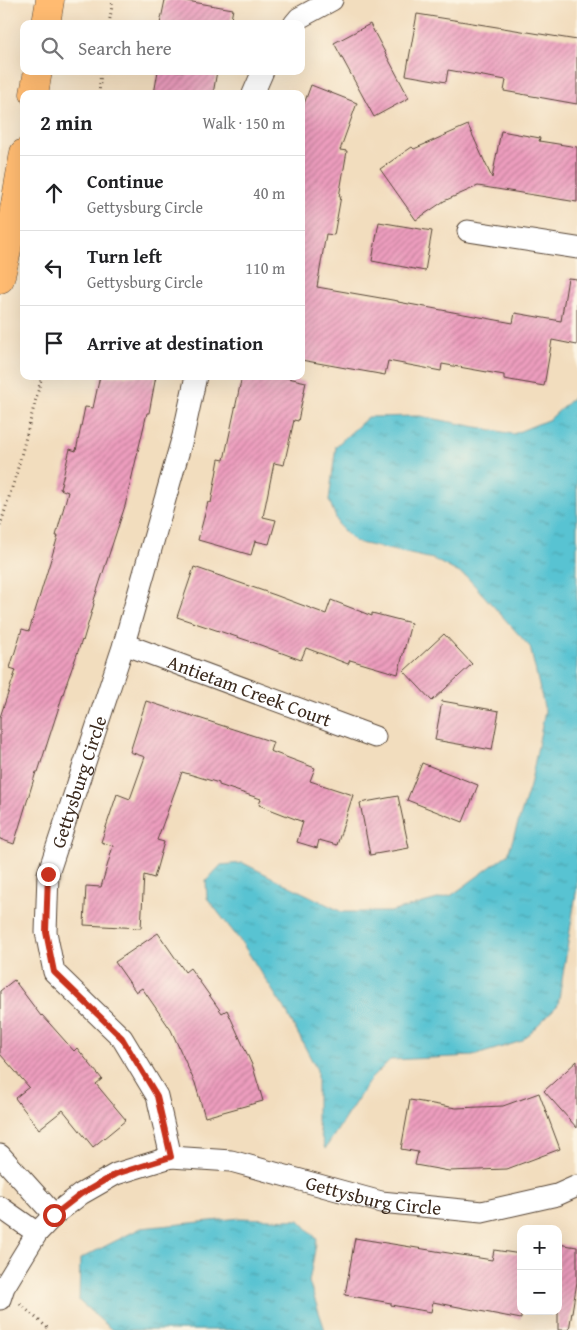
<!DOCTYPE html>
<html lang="en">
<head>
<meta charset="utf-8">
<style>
  body { margin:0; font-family:"Gentium Book Plus",serif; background:#f2f2f2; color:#202124 }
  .controls { position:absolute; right:15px; bottom:15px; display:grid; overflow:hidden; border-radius:10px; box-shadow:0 5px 20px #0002 }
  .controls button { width:45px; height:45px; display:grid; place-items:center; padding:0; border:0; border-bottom:1px solid #e0e0e0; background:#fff; color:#202124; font:25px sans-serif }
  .stop { position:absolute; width:15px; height:15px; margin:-11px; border:4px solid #c8321e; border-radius:50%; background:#fff }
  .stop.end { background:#c8321e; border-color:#fff; box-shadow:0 1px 5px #0008 }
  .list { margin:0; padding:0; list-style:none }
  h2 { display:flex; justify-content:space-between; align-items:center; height:65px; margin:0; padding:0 20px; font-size:21px }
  h2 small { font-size:16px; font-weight:400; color:#757577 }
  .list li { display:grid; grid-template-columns:32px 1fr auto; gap:15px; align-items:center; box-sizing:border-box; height:75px; padding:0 20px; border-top:1px solid #e0e0e0 }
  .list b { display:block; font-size:19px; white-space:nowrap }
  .list p { margin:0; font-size:16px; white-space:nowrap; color:#757577 }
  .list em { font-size:16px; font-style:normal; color:#757577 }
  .icon { flex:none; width:28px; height:28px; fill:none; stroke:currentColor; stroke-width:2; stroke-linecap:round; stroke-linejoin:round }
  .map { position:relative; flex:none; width:577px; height:1330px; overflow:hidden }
  .search { position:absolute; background:#fff; box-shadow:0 5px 20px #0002; left:20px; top:20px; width:285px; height:55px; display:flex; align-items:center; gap:12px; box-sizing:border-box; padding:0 18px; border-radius:10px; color:#757577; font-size:19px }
  .panel { position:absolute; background:#fff; box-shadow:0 5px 20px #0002; left:20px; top:90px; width:285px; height:290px; border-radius:10px }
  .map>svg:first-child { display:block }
  .water { fill:url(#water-ripples); stroke:#4a7678 }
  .building { fill:url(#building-hatch) }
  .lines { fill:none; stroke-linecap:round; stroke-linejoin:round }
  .minor-casing { stroke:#564536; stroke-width:23 }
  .trunk-casing { stroke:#564536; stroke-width:29 }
  .path { stroke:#564536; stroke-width:3; stroke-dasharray:1 4; stroke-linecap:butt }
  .minor { stroke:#fff; stroke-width:21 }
  .trunk { stroke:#ffbb71; stroke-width:28 }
  .route { stroke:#c8321e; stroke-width:6 }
  .labels { text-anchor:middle; stroke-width:4; stroke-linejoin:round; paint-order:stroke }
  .street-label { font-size:19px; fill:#3b2a1e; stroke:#fcf5e5 }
</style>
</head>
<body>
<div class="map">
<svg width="577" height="1330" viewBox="0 0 577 1330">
  <defs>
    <pattern id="water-ripples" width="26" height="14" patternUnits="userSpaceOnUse" patternTransform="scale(1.25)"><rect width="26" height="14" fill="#58c3d2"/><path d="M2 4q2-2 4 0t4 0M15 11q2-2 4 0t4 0" fill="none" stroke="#4a9faa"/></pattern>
    <pattern id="building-hatch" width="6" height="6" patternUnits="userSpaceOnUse" patternTransform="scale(1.25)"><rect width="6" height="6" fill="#ed9dbe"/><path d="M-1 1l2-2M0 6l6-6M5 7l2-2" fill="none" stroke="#c1809a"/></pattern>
  </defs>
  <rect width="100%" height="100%" fill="#fcf5e5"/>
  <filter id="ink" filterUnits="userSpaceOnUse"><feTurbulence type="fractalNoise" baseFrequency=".02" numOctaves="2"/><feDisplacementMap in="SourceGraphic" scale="10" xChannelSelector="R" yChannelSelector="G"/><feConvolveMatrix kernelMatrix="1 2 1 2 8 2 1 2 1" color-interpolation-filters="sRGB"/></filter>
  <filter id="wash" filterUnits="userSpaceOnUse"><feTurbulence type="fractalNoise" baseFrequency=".0096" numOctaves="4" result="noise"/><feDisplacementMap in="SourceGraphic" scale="20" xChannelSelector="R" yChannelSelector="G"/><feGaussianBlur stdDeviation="1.12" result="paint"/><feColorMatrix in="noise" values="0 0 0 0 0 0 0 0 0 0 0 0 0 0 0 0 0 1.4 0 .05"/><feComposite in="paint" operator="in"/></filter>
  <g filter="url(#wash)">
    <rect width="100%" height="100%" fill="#f2ddbe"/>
    <path class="water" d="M575,396H577V887L558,1005L522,1041L473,1056L390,1060L370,1080L325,1149L317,1121V1070L287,1013L242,943L207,898L206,881L221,865L243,863L342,912H390L452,895L508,854L530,786L545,711L530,647L467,577L433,559L355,542L339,526L329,500L336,446L368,417L420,416L513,434L550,419Z
      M240,1218L299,1220L317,1239L309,1282L325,1330H112L79,1301L80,1259L141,1228Z"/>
    <g id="blocks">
      <path class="building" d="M165,0H181L233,9L230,24H160Z
        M417,14L577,40V104L504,91L506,80L448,70L446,82L406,75Z
        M370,24L409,98L374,117L334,43Z
        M158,71H217L213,94H154Z
        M311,85L357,103L340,150L347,151L339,197L341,196L334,235L326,234L317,287L398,301V302L513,323L515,313L561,321L568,278L577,279V345L552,340L544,386L504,379V375L442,364L441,371L388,361L385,375L301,360V112Z
        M468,125L492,178L501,131L540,138L539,141L577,147V202L478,186L444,201L416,220L380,169L412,147L414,149Z
        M379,222L432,231L425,271L372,261Z
        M100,376H156L149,413H147L125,506L93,603L94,604L83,641L82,640L66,685L38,772H36L14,844L0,839V717L16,670L10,668L22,629L29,631L58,536H56L68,492L60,489L70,449L76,451L85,407L93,408Z
        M242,376H279L306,382L298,421L294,420L284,465L274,463L263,517L276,520L269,544L255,541L251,555L198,540L208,502L211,503L219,459L224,460Z
        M194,567L275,595L326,614L331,600L372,616V613L411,623L398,674L350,660L348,664L306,648L301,660L255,643L177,617Z
        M444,634L472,664L432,701L404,671Z
        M146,701L273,742L270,751L315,768L310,781L353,795L337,845L319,840L317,848L297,842L303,822L259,805L261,799L219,785V783L182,772L157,840L164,842L154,878L144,875L141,928L84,925L86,886L101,887L113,846L101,842L117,794L130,799L145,757L130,752Z
        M442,701L499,711L492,750L435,740Z
        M422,763L478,785L463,822L407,800Z
        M398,796L409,848L370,855L360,803Z
        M158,933L185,972L190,968L222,1013L227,1010L253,1067L263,1101L205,1117L195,1083L171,1030L142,988L136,992L115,962Z
        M14,980L41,1016L42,1015L74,1051L77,1048L102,1079L96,1084L126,1120L93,1147L63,1110L39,1129L15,1098L29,1087L0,1054V991Z
        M577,1061V1128L544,1091Z
        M539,1093L560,1149L507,1169L449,1171L415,1165L418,1152L401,1149L410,1100L456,1108L503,1106Z
        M355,1238L492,1260L494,1250L521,1254V1319L433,1302L431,1312L391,1305V1303L345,1295Z
        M558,1244L577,1247V1282L569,1330H558Z"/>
    </g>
  </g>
  <g filter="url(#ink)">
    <use href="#blocks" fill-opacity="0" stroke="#564536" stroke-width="1"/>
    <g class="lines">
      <g class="minor-casing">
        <g id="minor">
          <path d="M294,24L299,18L332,0"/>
          <path d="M253,94L263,71"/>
          <path d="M468,231L577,248"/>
          <path id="s1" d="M124,644L375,737"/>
          <path d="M0,1155L54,1215"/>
          <path id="s2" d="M171,1157L157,1096L122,1038L54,972L46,932L48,874L124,644L183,436L196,376"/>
          <path d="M0,1207L37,1233"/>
          <path id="s3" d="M0,1299L4,1287L37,1233L54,1215L81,1194L116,1174L171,1157L231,1161L381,1202L482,1212L557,1195L577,1186"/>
        </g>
      </g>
      <g class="trunk-casing">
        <path id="trunk" d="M46,24L50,0
          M34,94L38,71
          M0,279L6,255L24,153"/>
      </g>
      <path class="path" d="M109,24L113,0
        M99,94L101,71
        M0,526L16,475L42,376
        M20,1304L50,1330"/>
      <use href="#minor" class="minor"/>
      <use href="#trunk" class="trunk"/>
    </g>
  </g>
  <g class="lines" filter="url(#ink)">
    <path class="route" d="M48,874L46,932L54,972L122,1038L157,1096L171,1157L116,1174L81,1194L54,1215"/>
  </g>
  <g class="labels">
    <g class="street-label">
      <text dy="7" stroke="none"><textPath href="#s1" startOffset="134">Antietam Creek Court</textPath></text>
      <text dy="7" stroke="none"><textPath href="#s2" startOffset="421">Gettysburg Circle</textPath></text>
      <text dy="7" stroke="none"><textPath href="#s3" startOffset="440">Gettysburg Circle</textPath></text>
    </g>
  </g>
</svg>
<div class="controls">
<button>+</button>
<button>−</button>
</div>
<div class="stop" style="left:54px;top:1215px"></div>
<div class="stop end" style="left:48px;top:874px"></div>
<div class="search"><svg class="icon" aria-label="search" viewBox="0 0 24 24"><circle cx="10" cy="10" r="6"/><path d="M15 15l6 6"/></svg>Search here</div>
<section class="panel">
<h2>2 min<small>Walk · 150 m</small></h2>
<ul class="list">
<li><svg class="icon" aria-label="ahead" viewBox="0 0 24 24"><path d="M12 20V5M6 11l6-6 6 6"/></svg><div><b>Continue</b><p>Gettysburg Circle</p></div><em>40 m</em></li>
<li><svg class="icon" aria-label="left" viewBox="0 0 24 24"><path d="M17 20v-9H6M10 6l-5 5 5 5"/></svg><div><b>Turn left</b><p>Gettysburg Circle</p></div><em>110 m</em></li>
<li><svg class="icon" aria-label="arrive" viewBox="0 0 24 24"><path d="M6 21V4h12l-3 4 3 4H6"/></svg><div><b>Arrive at destination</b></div></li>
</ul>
</section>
</div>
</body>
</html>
